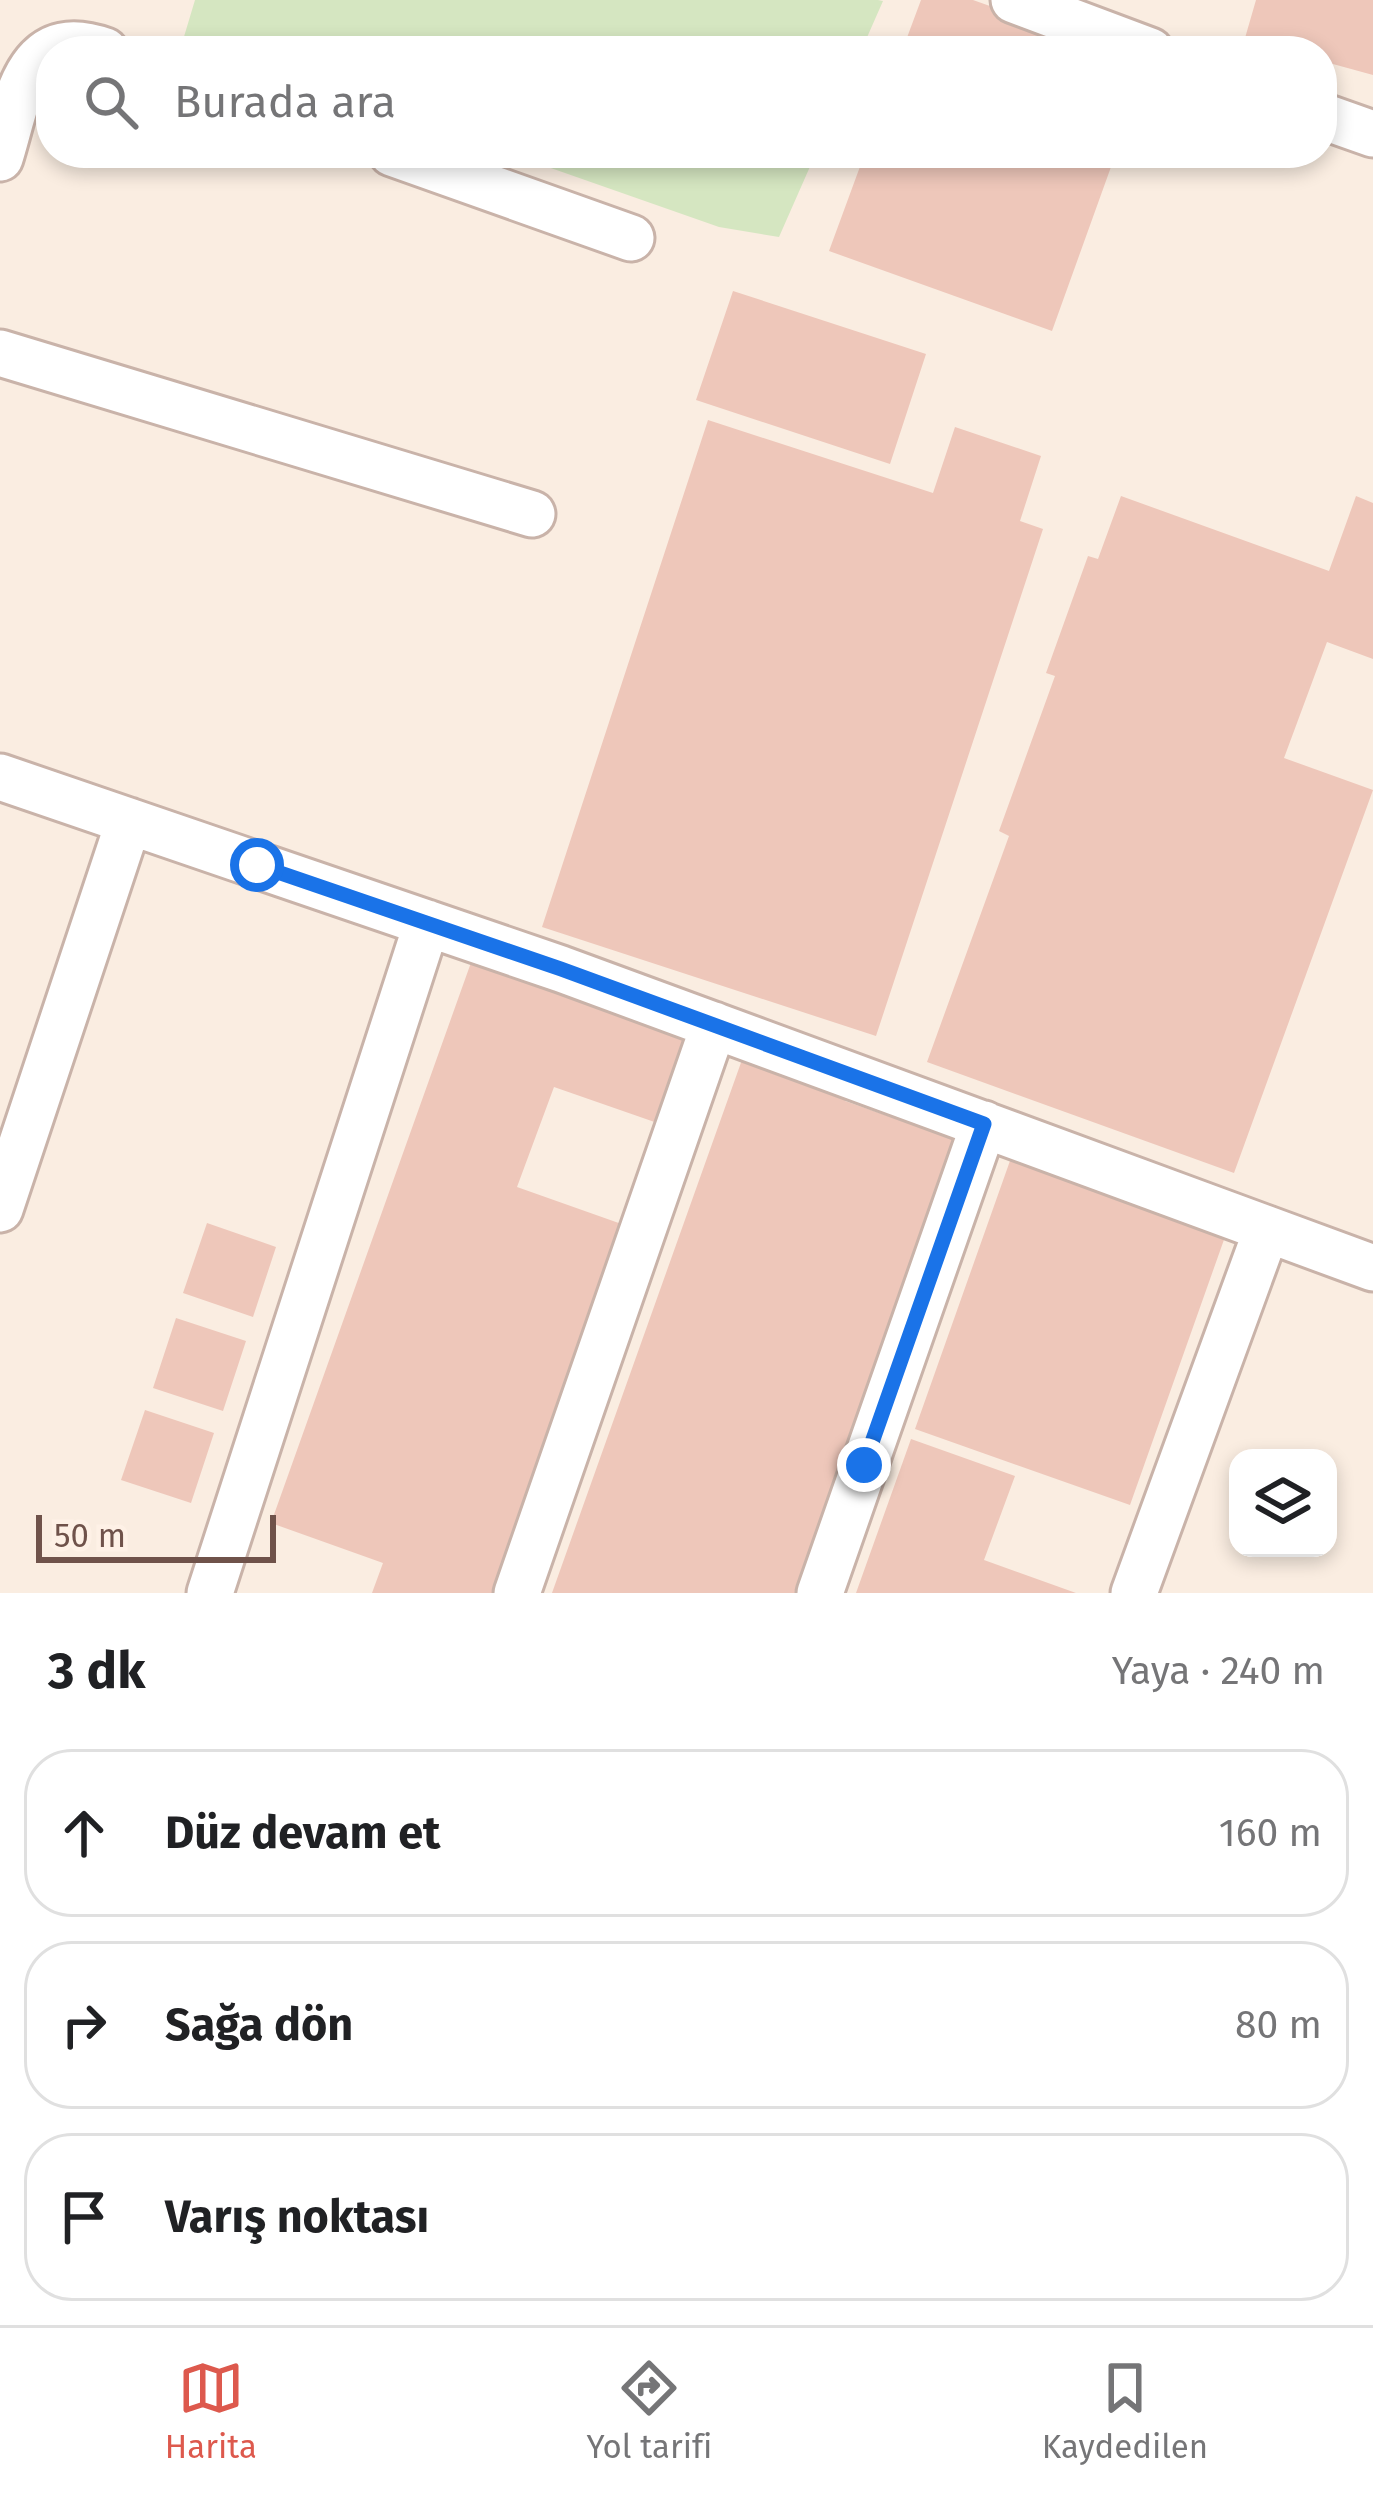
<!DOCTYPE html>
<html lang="tr">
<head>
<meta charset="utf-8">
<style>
  body { margin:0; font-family:"Fira Sans",sans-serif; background:#f6f6f6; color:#202124 }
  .controls { position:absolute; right:36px; bottom:36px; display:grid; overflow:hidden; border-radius:24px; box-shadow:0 6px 18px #0003 }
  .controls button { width:108px; height:108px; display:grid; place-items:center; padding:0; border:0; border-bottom:3px solid #e0e0e0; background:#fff; color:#202124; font:60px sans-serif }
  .scale { position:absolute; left:36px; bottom:30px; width:240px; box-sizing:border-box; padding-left:12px; border:6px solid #6f524a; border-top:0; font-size:33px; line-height:42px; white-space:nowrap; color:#6f524a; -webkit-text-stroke:9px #fef1e6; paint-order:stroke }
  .stop { position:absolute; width:36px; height:36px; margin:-27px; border:9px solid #1a73e8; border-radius:50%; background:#fff }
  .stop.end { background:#1a73e8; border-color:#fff; box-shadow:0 3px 12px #0008 }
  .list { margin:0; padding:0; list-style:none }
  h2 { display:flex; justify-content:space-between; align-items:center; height:156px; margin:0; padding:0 48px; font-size:51px }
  h2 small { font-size:39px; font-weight:400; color:#757577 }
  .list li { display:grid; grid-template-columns:78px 1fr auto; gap:36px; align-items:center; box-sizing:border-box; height:168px; margin:0 24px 24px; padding:0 24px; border:3px solid #e0e0e0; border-radius:48px }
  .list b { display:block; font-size:45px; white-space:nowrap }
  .list em { font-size:39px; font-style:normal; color:#757577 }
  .icon { flex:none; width:66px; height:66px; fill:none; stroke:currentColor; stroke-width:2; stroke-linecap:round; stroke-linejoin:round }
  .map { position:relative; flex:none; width:1373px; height:1593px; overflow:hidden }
  .search { position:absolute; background:#fff; box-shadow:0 6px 18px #0003; left:36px; right:36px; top:36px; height:132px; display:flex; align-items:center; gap:30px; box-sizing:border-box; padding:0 42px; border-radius:48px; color:#757577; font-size:45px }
  .sheet { height:732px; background:#fff }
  nav { display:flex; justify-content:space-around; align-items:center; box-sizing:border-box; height:168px; border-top:3px solid #e0e0e0; background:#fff; font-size:33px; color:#757577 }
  nav a { display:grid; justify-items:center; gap:6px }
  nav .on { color:#dd594d }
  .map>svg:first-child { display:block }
  .green { fill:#d5e6c1 }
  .building { fill:#eec7ba }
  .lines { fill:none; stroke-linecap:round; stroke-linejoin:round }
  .minor-casing { stroke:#c9b3a9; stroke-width:51 }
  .minor { stroke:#fff; stroke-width:45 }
  .route { stroke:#1a73e8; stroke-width:15 }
</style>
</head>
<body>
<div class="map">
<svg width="1373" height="1593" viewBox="0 0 1373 1593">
  <rect width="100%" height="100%" fill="#faede1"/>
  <path class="green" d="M195,0H878L883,1L861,51H216L183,40Z
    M508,153H816L779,237L719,227Z"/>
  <path class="building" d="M921,0H973L1113,50L902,51Z
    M1256,0H1373V75L1322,61V51H1289L1245,38Z
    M865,153H1116L1052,331L829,251Z
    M733,291L926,354L890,464L696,400Z
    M708,420L933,493L955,427L1041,456L1020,521L1043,529L876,1036L542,927Z
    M1121,496L1329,571L1356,496L1373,503V659L1327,642L1284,758L1373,790L1234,1173L927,1062L1009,836L999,831L1055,676L1046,673L1088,556L1098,559Z
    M473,957L697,1036L666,1126L554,1087L517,1187L630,1227L499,1593H372L383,1563L271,1523Z
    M743,1057L848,1093L845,1101L959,1141L798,1593H552Z
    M1011,1158L1226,1234L1130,1505L915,1429Z
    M207,1223L276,1247L253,1317L183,1293Z
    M176,1318L246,1341L223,1411L153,1388Z
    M145,1410L214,1433L191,1503L121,1480Z
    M911,1439L1015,1476L984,1560L1076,1593H856Z"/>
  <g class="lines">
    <g class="minor-casing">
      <path id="minor" d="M1014,0L1150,51
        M1322,116L1373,134
        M392,153L631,238
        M0,158C18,101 25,22 105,51
        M0,353L532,514
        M0,777L561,969L1373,1268
        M0,1209L129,821
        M210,1593L427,923
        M517,1593L714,1025
        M820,1593L984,1124
        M1134,1593L1267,1229"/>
    </g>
    <use href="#minor" class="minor"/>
  </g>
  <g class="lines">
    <path class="route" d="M257,865L561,969L984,1124L864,1465"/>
  </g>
</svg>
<div class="controls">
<button><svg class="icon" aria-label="layers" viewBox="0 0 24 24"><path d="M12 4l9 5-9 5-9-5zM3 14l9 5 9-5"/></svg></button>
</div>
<div class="scale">50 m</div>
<div class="stop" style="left:257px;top:865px"></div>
<div class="stop end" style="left:864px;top:1465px"></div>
<div class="search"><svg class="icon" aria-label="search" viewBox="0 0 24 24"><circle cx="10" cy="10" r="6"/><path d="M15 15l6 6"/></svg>Burada ara</div>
</div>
<section class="sheet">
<h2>3 dk<small>Yaya · 240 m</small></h2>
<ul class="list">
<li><svg class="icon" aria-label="ahead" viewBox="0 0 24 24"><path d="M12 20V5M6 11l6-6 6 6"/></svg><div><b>Düz devam et</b></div><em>160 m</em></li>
<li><svg class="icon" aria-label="right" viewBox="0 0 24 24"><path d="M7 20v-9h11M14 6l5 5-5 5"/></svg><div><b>Sağa dön</b></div><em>80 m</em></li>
<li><svg class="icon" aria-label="arrive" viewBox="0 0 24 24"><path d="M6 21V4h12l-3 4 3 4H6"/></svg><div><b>Varış noktası</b></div></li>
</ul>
</section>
<nav>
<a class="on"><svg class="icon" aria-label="map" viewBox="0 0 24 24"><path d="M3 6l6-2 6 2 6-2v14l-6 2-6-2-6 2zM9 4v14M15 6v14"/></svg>Harita</a>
<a><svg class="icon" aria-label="directions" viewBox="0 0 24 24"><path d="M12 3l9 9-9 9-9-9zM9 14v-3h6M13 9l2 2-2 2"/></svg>Yol tarifi</a>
<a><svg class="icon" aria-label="saved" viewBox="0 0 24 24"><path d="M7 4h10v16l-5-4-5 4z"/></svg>Kaydedilen</a>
</nav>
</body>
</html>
